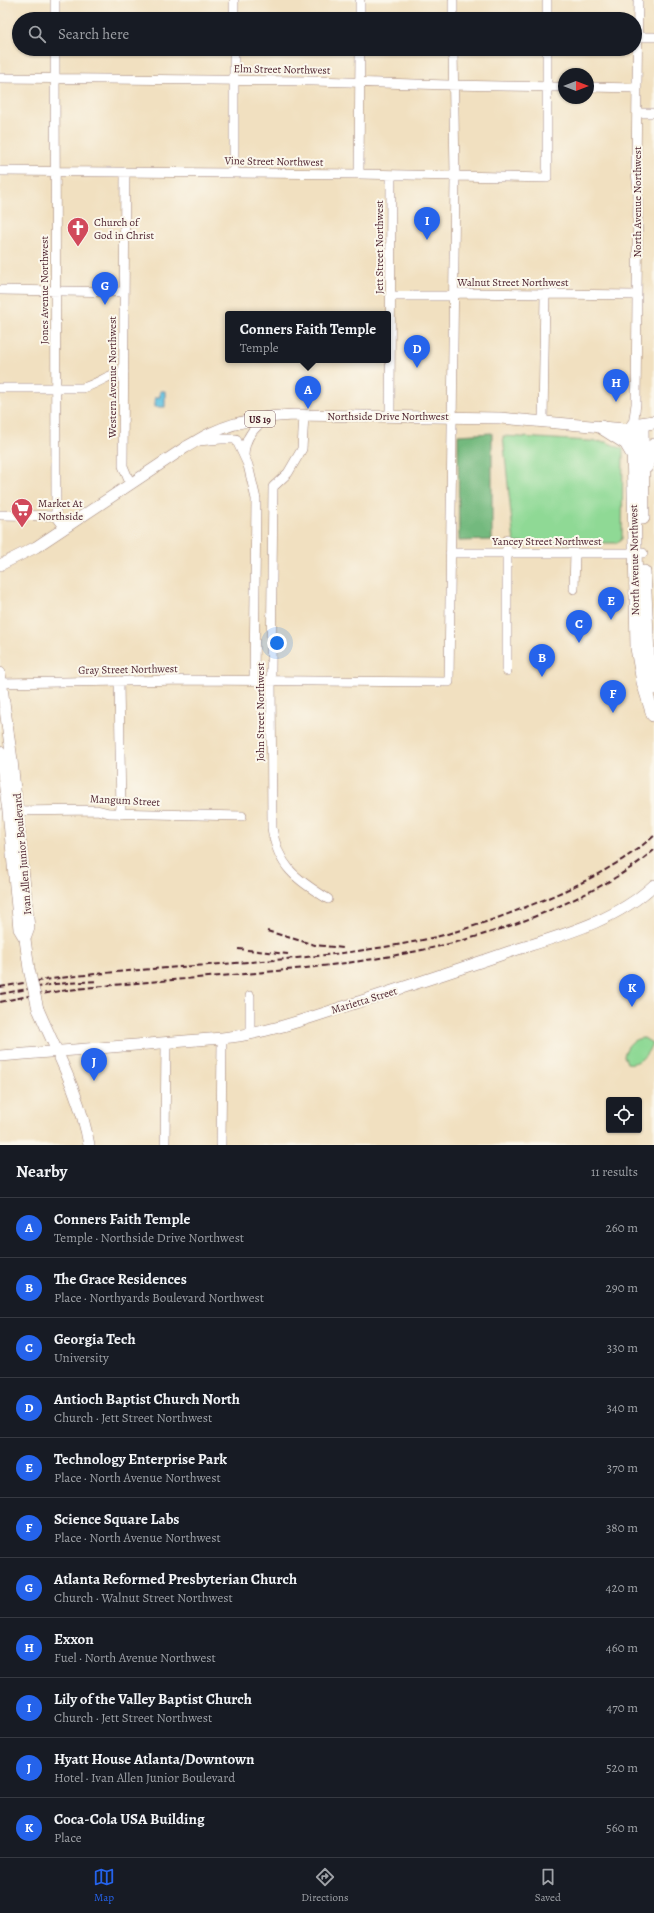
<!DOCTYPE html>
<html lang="en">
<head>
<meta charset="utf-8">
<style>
  body { margin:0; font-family:Alegreya,serif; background:#242831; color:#f1f3f6 }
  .controls { position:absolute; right:12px; bottom:12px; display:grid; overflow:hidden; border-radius:4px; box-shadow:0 1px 3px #0004 }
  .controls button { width:36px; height:36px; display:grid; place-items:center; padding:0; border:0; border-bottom:1px solid #363941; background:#171b24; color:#f1f3f6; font:20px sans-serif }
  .compass { position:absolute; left:558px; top:68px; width:36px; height:36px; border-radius:50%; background:#171b24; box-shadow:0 1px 3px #0004; rotate:90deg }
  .you { position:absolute; left:277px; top:643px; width:14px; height:14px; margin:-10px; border:3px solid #fff; border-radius:50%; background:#1a73e8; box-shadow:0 0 0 6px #1a73e833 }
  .badge { display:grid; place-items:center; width:26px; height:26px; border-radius:50%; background:#2563eb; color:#fff; font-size:13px; font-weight:700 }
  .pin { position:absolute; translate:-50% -33px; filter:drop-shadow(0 1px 2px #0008) }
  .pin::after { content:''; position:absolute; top:21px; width:14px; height:12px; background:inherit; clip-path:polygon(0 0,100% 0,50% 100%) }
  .popup { position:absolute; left:225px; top:311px; width:166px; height:52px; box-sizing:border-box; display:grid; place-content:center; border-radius:4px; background:#171b24; filter:drop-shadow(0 1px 3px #0005); font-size:13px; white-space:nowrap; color:#9ea1a6 }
  .popup b { font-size:15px; color:#f1f3f6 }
  .popup::after { content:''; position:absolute; left:50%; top:100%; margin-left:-8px; border:8px solid transparent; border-top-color:#171b24 }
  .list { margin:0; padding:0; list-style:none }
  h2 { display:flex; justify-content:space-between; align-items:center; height:52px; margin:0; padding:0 16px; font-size:17px }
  h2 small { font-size:13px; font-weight:400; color:#9ea1a6 }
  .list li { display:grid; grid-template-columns:26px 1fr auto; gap:12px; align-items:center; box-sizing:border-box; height:60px; padding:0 16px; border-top:1px solid #363941 }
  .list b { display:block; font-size:15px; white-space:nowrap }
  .list p { margin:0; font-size:13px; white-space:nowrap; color:#9ea1a6 }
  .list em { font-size:13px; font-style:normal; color:#9ea1a6 }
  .icon { flex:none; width:22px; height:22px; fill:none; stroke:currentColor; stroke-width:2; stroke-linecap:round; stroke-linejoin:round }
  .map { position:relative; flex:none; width:654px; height:1145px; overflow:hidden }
  .search { position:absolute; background:#171b24; box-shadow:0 1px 3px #0004; left:12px; right:12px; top:12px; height:44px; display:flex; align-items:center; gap:10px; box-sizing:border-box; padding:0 14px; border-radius:22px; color:#9ea1a6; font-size:15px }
  .sheet { height:712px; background:#171b24 }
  nav { display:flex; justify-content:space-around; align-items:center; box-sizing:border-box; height:56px; border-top:1px solid #363941; background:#171b24; font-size:11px; color:#9ea1a6 }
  nav a { display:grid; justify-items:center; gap:2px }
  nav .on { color:#2563eb }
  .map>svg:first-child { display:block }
  .green { fill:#8fd995; stroke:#6c7c60 }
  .forest { fill:#73b97e; stroke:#5e6c54 }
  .water { fill:#62c3e1; stroke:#567186 }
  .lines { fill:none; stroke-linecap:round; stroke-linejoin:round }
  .minor-casing { stroke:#9e8076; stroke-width:10 }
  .major-casing { stroke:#9e8076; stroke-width:12 }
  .highway-casing { stroke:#9e8076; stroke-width:14 }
  .minor { stroke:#fff; stroke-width:9 }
  .major { stroke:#fff; stroke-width:11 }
  .highway { stroke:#fff; stroke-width:13 }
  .rail { stroke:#4a1f2b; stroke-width:2; stroke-dasharray:6 3; stroke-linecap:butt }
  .major-bridge-casing { stroke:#9e8076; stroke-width:12; stroke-linecap:butt }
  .major-bridge { stroke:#fff; stroke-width:11 }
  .labels { text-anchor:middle; stroke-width:4; stroke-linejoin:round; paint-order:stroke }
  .shield { fill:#fbf7ec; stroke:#7f6065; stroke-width:1 }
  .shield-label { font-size:10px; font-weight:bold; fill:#4a1f2b }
  .street-label { font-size:11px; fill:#4a1f2b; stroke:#fbf7ec }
  .poi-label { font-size:11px; fill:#4a1f2b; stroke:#fbf7ec; text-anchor:start }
</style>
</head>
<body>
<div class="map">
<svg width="654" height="1145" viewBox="0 0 654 1145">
  <rect width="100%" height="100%" fill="#fbf7ec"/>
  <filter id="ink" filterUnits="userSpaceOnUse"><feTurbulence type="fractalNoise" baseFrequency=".025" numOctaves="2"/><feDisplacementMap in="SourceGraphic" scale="8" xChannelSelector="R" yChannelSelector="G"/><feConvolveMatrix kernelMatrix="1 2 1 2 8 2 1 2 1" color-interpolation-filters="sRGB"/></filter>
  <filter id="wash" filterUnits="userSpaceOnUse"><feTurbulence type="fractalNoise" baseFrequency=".012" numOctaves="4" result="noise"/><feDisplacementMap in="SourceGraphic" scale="16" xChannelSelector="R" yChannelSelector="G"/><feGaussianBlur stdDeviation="0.9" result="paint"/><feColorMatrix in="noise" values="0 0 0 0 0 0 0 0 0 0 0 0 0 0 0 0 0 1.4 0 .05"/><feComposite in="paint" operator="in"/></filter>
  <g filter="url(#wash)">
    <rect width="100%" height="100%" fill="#f1e0c0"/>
    <path class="green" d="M503,436L606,442L623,449L622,539L616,543H514Z
      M644,1038L652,1043C649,1053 639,1066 627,1063L624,1056C626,1046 633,1038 644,1038Z"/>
    <path class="forest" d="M492,433V540L459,541L458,435Z"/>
    <path class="water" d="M160,391H165V407H155V397H160Z"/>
  </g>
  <g filter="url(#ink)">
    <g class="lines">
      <g class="minor-casing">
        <path id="minor" d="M55,0V19
          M453,0V19
          M547,0V19
          M234,19V0
          M360,19V0
          M639,37H654
          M55,49L56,516L65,528
          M234,49V173
          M0,78L314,81L449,85L564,87
          M588,87L637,88
          M637,113H654
          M0,171L359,174L547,178V49
          M125,172L123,466L130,483
          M359,174L360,49
          M0,290L124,292
          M391,296H447L460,293L636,295
          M0,388H82C97,385 109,373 124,372
          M304,415L302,449L288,473L273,487L271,673L272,828C278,867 296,879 328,899
          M390,416L391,175
          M543,421L545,294
          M633,425L636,404L638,190L636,172L638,0
          M198,441L221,439H236L248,465L256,499L254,680
          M244,455C245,436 254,428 268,417
          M0,515L56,516
          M450,553H643
          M574,589L575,553
          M507,671V540
          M119,681L121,814
          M0,683L188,680L449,682L455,176L453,49
          M12,811L97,810L109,813L242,816
          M250,996V1034
          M165,1145L166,1043
          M221,1145L222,1038"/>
      </g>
      <g class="major-casing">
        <path id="major" d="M0,565L36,547L186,447C194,443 202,437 211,433C237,421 265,416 294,415L500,418L625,429L633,435
          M0,673L12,760L29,928L25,939
          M0,752L8,811L19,929L25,939
          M38,1009C57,1053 81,1097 89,1145
          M0,1056L222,1038C273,1033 322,1013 371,998C417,983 463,968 509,952C559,936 615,922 654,885"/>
      </g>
      <g class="highway-casing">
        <path id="highway" d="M642,424L643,518
          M601,427L626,443L633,455
          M646,467L654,445
          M644,572L648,655L654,688
          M653,715L643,682L637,648L633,441V425L654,422"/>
      </g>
      <use href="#minor" class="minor"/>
      <use href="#major" class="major"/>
      <use href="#highway" class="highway"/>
      <path class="rail" d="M267,931L315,945L343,948
        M238,949L288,954
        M0,987C133,963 269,968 402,944C444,937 486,923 526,907C572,889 616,868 654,836
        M0,994L55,984L97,981
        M0,1002C61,988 124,984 186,979C312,968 440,960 557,907C591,892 625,875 654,850"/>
      <g class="major-bridge-casing">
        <path id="major-bridge" d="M25,939L29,969L38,1009"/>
      </g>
      <use href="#major-bridge" class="major-bridge"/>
    </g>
  </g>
  <defs>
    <g id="church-pin" transform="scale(1.15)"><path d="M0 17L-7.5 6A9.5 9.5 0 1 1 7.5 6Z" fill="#d1495b" stroke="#fbf7ec"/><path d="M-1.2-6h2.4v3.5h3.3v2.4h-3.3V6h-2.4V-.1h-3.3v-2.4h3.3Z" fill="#fff"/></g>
    <g id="supermarket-pin" transform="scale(1.15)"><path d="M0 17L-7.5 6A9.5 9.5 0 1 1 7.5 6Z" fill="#d1495b" stroke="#fbf7ec"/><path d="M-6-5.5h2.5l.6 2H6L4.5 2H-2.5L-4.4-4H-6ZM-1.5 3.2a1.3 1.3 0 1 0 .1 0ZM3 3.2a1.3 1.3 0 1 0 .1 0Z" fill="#fff"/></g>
  </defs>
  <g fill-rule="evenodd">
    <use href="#church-pin" x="78" y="228"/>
    <use href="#supermarket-pin" x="22" y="509"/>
  </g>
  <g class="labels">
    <rect class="shield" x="245" y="411" width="30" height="16" rx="3"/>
    <g class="shield-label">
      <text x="260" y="423">US 19</text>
    </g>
    <g class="street-label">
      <text transform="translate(282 69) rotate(1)" y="4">Elm Street Northwest</text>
      <text transform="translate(274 161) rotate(1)" y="4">Vine Street Northwest</text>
      <text transform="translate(637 202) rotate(-90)" y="4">North Avenue Northwest</text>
      <text transform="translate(379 247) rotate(-90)" y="4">Jett Street Northwest</text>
      <text x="513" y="286">Walnut Street Northwest</text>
      <text transform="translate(44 290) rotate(-90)" y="4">Jones Avenue Northwest</text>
      <text transform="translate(112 377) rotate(-90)" y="4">Western Avenue Northwest</text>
      <text x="388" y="420">Northside Drive Northwest</text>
      <text x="547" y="545">Yancey Street Northwest</text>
      <text transform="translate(634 560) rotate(-91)" y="4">North Avenue Northwest</text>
      <text transform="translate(128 669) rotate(-1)" y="4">Gray Street Northwest</text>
      <text transform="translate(260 712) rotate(-90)" y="4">John Street Northwest</text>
      <text transform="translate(125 800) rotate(3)" y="4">Mangum Street</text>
      <text transform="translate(22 854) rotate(-95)" y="4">Ivan Allen Junior Boulevard</text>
      <text transform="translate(364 1000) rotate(-17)" y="4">Marietta Street</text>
    </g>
    <g class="poi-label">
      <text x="94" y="226">Church of<tspan x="94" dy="13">God in Christ</tspan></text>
      <text x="38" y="507">Market At<tspan x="38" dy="13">Northside</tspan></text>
    </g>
  </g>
</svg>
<div class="controls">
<button><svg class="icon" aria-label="locate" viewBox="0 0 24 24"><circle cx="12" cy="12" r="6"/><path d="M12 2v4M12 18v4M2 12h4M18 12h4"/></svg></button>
</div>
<svg class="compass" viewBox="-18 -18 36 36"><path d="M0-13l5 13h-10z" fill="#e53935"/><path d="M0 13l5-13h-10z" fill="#9ea1a6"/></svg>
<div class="you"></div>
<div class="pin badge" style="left:308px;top:409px">A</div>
<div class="popup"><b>Conners Faith Temple</b>Temple</div>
<div class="pin badge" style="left:542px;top:677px">B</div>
<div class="pin badge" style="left:579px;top:643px">C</div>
<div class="pin badge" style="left:417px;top:368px">D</div>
<div class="pin badge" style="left:611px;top:620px">E</div>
<div class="pin badge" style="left:613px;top:713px">F</div>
<div class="pin badge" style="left:105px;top:305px">G</div>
<div class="pin badge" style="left:616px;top:402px">H</div>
<div class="pin badge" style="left:427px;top:240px">I</div>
<div class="pin badge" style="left:94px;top:1081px">J</div>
<div class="pin badge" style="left:632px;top:1007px">K</div>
<div class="search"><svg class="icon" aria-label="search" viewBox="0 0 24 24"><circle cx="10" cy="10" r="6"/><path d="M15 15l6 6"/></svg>Search here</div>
</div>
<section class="sheet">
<h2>Nearby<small>11 results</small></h2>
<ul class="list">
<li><span class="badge">A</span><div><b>Conners Faith Temple</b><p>Temple · Northside Drive Northwest</p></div><em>260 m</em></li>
<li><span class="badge">B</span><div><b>The Grace Residences</b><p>Place · Northyards Boulevard Northwest</p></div><em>290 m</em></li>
<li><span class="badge">C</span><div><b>Georgia Tech</b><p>University</p></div><em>330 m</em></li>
<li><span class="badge">D</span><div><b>Antioch Baptist Church North</b><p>Church · Jett Street Northwest</p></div><em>340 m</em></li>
<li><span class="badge">E</span><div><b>Technology Enterprise Park</b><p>Place · North Avenue Northwest</p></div><em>370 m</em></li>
<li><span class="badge">F</span><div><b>Science Square Labs</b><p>Place · North Avenue Northwest</p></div><em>380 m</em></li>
<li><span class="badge">G</span><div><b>Atlanta Reformed Presbyterian Church</b><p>Church · Walnut Street Northwest</p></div><em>420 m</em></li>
<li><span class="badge">H</span><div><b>Exxon</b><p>Fuel · North Avenue Northwest</p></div><em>460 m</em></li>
<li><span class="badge">I</span><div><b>Lily of the Valley Baptist Church</b><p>Church · Jett Street Northwest</p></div><em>470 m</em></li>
<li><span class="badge">J</span><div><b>Hyatt House Atlanta/Downtown</b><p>Hotel · Ivan Allen Junior Boulevard</p></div><em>520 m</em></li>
<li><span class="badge">K</span><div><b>Coca-Cola USA Building</b><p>Place</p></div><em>560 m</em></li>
</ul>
</section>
<nav>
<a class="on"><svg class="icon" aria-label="map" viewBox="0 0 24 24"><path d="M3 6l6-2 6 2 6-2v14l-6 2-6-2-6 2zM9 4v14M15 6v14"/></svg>Map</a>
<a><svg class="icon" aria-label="directions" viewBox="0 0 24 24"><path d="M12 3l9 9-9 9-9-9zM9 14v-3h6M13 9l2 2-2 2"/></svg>Directions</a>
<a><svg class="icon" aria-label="saved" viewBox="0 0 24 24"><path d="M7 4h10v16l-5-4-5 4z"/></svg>Saved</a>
</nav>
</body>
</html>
